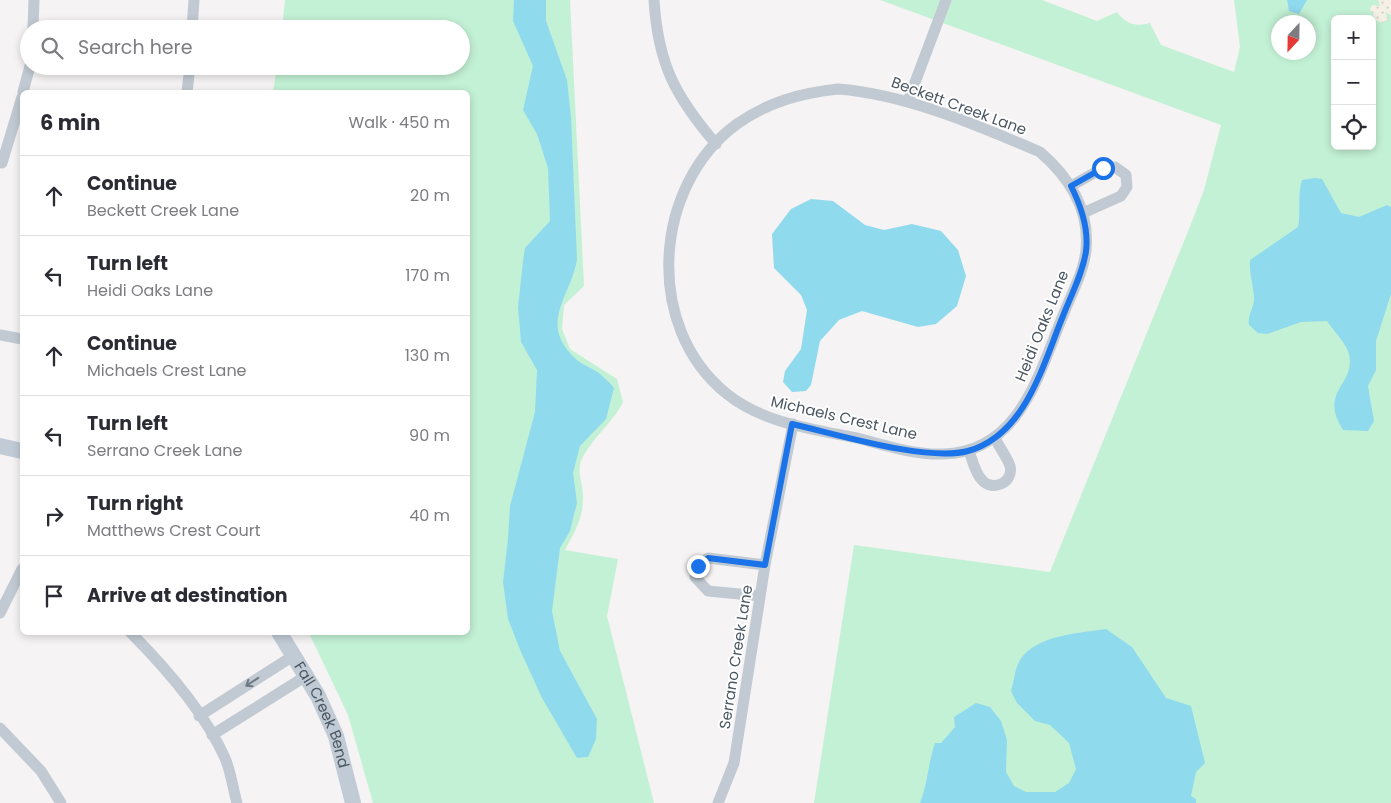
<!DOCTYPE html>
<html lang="en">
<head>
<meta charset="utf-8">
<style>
  body { margin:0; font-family:Poppins,sans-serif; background:#f7f7f7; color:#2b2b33 }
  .controls { position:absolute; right:15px; top:15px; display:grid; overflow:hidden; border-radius:8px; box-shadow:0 2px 8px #0003 }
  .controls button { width:45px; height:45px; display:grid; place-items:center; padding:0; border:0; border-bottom:1px solid #e1e1e2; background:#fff; color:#2b2b33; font:25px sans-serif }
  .compass { position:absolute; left:1271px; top:15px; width:45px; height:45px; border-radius:50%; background:#fff; box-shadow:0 2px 8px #0003; rotate:202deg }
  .stop { position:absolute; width:15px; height:15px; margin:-11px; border:4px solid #1a73e8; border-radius:50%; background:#fff }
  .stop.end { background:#1a73e8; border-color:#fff; box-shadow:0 1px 5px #0008 }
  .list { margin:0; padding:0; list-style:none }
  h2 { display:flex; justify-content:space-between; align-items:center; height:65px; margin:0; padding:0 20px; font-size:21px }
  h2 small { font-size:16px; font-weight:400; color:#7c7c81 }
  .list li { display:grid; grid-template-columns:32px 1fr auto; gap:15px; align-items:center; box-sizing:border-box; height:80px; padding:0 20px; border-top:1px solid #e1e1e2 }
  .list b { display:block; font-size:19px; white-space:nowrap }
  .list p { margin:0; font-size:16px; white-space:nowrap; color:#7c7c81 }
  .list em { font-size:16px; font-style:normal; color:#7c7c81 }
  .icon { flex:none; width:28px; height:28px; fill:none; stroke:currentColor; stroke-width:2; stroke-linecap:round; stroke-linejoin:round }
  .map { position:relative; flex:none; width:1391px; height:803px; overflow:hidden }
  .search { position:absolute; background:#fff; box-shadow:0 2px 8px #0003; left:20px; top:20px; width:450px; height:55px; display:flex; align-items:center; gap:12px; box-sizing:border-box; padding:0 18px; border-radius:28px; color:#7c7c81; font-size:19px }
  .panel { position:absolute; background:#fff; box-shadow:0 2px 8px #0003; left:20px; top:90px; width:450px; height:545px; border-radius:8px }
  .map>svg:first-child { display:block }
  .grass { fill:#c3f1d5; fill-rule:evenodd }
  .sand { fill:url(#sand-dots) }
  .water { fill:#90daee }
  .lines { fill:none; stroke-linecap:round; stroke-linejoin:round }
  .street { stroke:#c1cad2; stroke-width:11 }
  .secondary { stroke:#c1cbd6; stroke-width:16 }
  .oneway { stroke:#6e7983 }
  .route { stroke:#1a73e8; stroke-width:6 }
  .labels { text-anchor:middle; stroke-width:4; stroke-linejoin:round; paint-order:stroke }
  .street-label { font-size:15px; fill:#4a5661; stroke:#fff }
</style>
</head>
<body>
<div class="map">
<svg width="1391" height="803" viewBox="0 0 1391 803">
  <defs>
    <pattern id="sand-dots" width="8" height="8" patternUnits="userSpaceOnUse" patternTransform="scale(1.25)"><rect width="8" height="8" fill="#f5f0e5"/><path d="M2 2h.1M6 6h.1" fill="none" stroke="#d4d0c7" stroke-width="1.8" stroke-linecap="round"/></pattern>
  </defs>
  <rect width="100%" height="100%" fill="#f5f3f3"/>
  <path class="grass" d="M285,0H570L584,286L564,305L562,329L570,349L617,379L623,402C614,422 583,447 580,465C578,475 583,486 583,496C584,517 574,533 565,550L618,559L607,616L654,803H373L348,715L309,633L468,632V92H273L277,66H461V29H282Z
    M880,0H1042L1097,21L1117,12C1126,24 1136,27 1150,23L1161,45L1234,72L1240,47L1234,0H1391V803H814L854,545L1050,572L1191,224L1204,190L1221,125ZM1335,19H1372V146H1335ZM1278,22H1308V52H1278Z"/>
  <path class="sand" d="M1378,0H1391V15L1385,12L1388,19L1382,23L1376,20L1370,9L1372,5L1380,6Z"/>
  <path class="water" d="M514,0H546V21L567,80L571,117L577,260C570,298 537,325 577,360C584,366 593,368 600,374C605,378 610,383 614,388L606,419L580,446L573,473L577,503L570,531L560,548L552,611L560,651L597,719L596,739L588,757L577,758L542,698L521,652L508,619L503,582L508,539L510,506L535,412L537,370L521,342L518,307L523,261L525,248L550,221L548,168L537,134L523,110L533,66L513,21Z
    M1287,0H1307L1299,14L1289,11Z
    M1315,178L1322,179L1341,213L1359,217L1387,205L1391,207V294L1376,341V370L1368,386L1374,421L1368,431L1343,430C1318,390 1356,386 1349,354C1346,343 1333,330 1327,321L1301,322L1267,334L1258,333L1249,325C1247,314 1255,307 1254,297C1253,284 1249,273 1250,260L1298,227C1301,211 1297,196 1302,180Z
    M811,199L833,201L865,225L884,230L912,224L941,231L958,250L966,276L957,306L936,324L918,327L862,311L839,320L820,341L811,385L806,391L792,392L783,382L785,371L801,349L807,310L801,295L774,268L772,234L791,209Z
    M1106,629L1132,647L1166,698L1191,706L1205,763L1196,772L1191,796L1196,799V803H920C928,783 928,763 935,743H941L955,727L954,717L976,703L990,707L1001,721L1007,740L1006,772L1014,786L1026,792H1055L1069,783L1076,769L1069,743L1050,725L1035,721L1017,703L1011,691C1014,682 1015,668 1020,660C1036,635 1079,633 1106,629Z"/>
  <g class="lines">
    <path class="street" d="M654,0C658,64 675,96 716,144
      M33,29L34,0
      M192,29L194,0
      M838,89C905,94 977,125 1040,152C1069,177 1090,209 1086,250C1084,271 1072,293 1064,313C1039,372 1021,452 943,454C914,455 884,445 857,438C812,429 763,423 727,394C643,327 653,185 737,124C768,102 801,93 838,89Z
      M23,92L30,66
      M187,92L190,66
      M908,101L946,0
      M2,163L22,97
      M1071,186L1103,168L1115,167L1126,175L1127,187L1121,196L1083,213
      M0,335L22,339
      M969,451C972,459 975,473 982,480C992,492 1014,483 1010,466C1007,457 999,447 995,438
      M760,596L708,591L695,577L697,566L708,558L765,565
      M0,613L22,569
      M130,632C166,668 204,711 225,758C231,772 233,789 237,803
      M199,716L293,656
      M0,728L41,771L61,803
      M212,735L306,676
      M718,803L734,763L765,565L793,424"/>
    <g class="secondary">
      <path d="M0,446L22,451"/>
      <path id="s1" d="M279,632L318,696L336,736L353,803"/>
    </g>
  </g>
  <defs><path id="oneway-shaft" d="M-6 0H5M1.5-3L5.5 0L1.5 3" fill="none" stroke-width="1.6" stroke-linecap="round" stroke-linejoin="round" transform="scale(1.25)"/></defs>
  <use class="oneway" href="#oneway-shaft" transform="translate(252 682) rotate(147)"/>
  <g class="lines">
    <path class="route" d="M698,566L708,558L765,565L792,424C837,434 926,462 968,451C1026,435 1043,364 1063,316C1071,295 1083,273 1086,251C1089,228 1081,206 1071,186L1103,168"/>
  </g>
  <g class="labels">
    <g class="street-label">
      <text transform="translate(959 106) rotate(20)" y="5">Beckett Creek Lane</text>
      <text transform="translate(1042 326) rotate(-68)" y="5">Heidi Oaks Lane</text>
      <text transform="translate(844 418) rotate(13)" y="5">Michaels Crest Lane</text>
      <text transform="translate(736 657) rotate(-81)" y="5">Serrano Creek Lane</text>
      <text dy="5" stroke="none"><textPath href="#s1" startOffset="94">Fall Creek Bend</textPath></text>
    </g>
  </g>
</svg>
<div class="controls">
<button>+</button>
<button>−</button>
<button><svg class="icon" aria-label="locate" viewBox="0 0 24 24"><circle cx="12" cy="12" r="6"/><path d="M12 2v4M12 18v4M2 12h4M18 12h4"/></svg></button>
</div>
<svg class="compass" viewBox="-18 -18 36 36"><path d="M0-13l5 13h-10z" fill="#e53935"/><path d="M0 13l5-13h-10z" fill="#7c7c81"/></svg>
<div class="stop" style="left:1103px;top:168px"></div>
<div class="stop end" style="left:698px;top:566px"></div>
<div class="search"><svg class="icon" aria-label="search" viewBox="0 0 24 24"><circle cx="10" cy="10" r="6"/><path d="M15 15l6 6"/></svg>Search here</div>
<section class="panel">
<h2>6 min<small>Walk · 450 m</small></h2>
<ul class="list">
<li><svg class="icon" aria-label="ahead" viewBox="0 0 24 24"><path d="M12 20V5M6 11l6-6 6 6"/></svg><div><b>Continue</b><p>Beckett Creek Lane</p></div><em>20 m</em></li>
<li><svg class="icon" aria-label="left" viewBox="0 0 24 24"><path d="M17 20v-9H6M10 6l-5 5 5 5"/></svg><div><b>Turn left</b><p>Heidi Oaks Lane</p></div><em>170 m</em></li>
<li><svg class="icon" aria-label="ahead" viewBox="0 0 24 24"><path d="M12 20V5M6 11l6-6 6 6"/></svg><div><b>Continue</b><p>Michaels Crest Lane</p></div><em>130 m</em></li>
<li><svg class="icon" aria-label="left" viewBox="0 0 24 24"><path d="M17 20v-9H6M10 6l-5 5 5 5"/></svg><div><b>Turn left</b><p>Serrano Creek Lane</p></div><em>90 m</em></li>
<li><svg class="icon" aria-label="right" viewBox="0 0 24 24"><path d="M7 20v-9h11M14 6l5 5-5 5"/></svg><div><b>Turn right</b><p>Matthews Crest Court</p></div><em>40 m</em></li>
<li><svg class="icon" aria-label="arrive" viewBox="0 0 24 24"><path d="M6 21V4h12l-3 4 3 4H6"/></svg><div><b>Arrive at destination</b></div></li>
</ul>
</section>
</div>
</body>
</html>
